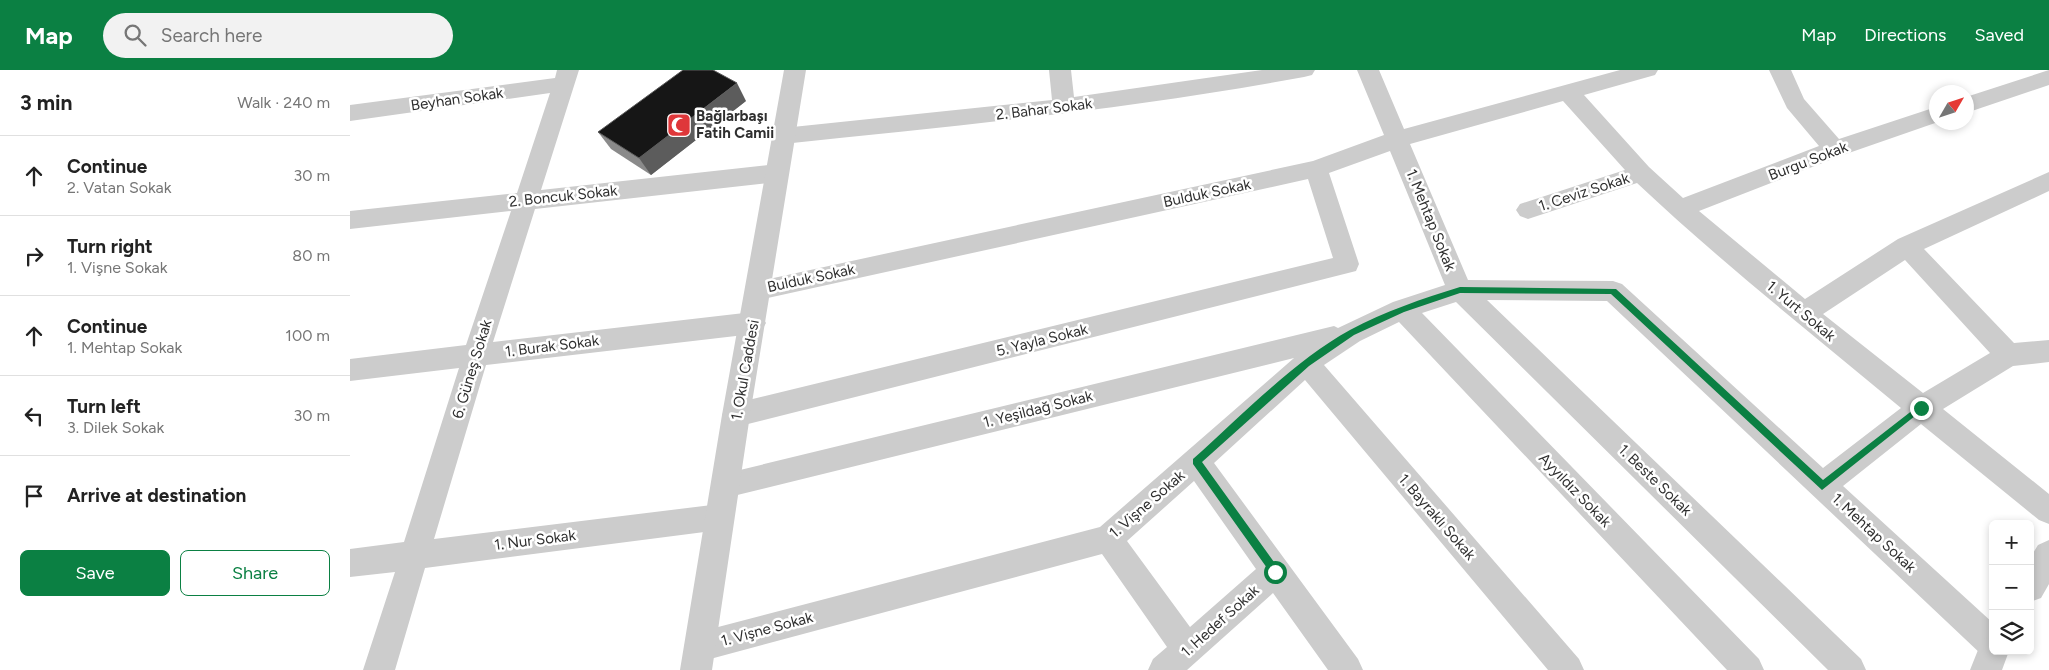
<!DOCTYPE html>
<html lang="en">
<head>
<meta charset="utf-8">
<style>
  body { margin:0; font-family:Figtree,sans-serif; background:#f2f2f2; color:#222 }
  .controls { position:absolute; right:15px; bottom:15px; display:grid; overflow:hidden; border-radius:8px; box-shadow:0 2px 8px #0003 }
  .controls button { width:45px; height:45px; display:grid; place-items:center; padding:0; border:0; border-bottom:1px solid #e0e0e0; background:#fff; color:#222; font:25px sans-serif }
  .compass { position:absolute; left:1579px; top:15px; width:45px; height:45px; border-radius:50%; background:#fff; box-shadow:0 2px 8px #0003; rotate:51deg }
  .stop { position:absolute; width:15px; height:15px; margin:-11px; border:4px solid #0b8043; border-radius:50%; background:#fff }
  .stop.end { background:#0b8043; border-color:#fff; box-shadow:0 1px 5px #0008 }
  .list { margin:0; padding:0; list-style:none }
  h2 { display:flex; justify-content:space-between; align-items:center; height:65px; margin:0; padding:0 20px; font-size:21px }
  h2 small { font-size:16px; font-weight:400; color:#767676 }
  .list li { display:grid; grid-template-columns:32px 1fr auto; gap:15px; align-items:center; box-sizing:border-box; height:80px; padding:0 20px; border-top:1px solid #e0e0e0 }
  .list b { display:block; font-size:19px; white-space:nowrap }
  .list p { margin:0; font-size:16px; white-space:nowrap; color:#767676 }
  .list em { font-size:16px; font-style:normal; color:#767676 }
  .actions { display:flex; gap:10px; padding:15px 20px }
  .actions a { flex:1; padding:11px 0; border:1px solid #0b8043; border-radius:8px; text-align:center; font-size:18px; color:#0b8043 }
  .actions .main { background:#0b8043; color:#fff }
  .icon { flex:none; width:28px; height:28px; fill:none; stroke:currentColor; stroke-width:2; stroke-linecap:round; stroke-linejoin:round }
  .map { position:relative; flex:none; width:1699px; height:600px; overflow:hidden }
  header { display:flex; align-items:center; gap:30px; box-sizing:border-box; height:70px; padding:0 25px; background:#0b8043; color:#fff }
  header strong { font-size:24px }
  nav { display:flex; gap:28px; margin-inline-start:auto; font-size:18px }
  .search { width:350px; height:45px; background:#f2f2f2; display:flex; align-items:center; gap:12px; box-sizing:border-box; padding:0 18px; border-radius:28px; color:#767676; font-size:19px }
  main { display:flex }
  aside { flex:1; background:#fff }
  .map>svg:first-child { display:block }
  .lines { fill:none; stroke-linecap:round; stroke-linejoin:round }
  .minor { fill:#ccc; fill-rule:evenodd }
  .tertiary { fill:#ccc; fill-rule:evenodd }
  .wall { fill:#8a8a8a }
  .shaded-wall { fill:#5c5c5c }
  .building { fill:#161616; stroke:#5c5c5c }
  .route { fill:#0b8043 }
  .labels { text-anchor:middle; stroke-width:5; stroke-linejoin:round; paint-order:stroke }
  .street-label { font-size:15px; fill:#2f2f2f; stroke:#fff }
  .poi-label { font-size:15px; font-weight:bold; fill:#2f2f2f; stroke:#fff; text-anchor:start }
</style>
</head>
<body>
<header>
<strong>Map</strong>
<div class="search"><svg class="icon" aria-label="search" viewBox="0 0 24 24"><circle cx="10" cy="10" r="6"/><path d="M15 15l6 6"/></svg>Search here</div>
<nav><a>Map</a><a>Directions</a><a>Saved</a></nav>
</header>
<main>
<aside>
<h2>3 min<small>Walk · 240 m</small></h2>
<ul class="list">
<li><svg class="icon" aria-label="ahead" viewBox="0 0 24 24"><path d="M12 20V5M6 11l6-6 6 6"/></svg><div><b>Continue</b><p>2. Vatan Sokak</p></div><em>30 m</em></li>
<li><svg class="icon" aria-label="right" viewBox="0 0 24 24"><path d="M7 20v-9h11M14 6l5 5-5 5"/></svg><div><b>Turn right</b><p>1. Vişne Sokak</p></div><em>80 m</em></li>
<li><svg class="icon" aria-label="ahead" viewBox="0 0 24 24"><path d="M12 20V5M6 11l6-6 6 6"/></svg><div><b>Continue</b><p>1. Mehtap Sokak</p></div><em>100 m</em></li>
<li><svg class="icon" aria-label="left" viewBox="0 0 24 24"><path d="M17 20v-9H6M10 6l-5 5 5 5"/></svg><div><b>Turn left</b><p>3. Dilek Sokak</p></div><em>30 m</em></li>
<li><svg class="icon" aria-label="arrive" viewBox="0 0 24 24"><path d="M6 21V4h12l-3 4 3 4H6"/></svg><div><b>Arrive at destination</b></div></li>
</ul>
<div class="actions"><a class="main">Save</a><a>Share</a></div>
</aside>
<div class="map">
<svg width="1699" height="600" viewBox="0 0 1699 600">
  <rect width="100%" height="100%" fill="#fff"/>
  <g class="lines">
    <path class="minor" d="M207,0H229L191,120L427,94L435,97L438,103L435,109L427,112L185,139L143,272L403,242L412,246L416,253L412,260L403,264L136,295L84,469L370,434L380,437L384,447L380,457L370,460L75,498L45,600H13L45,502L0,507V479L54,472L109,298L0,311V289L116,275L161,141L0,159V141L167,123L200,23L0,51V35L205,8Z
      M699,0H721L724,27L912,0H965L962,5L954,7C781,39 608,56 433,74L425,72L422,66L425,60L433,58L702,30Z
      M1007,0H1029L1054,59L1270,0H1308L1305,5L1234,25L1299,97L1333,128L1469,76L1437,38L1419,0H1441L1454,29L1489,69L1586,37V52H1588L1493,85L1349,141L1455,229L1548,169L1699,102V121L1574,179L1664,273L1699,270V292L1663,296L1593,339L1699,424V454L1689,450L1571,354L1493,416L1643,553V581H1655L1654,585L1643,589L1632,585L1257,231L1137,230L1511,589L1516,600H1478L1106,232L1072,243L1409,589L1414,600H1377L1049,252L1010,271L974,295L1229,589L1234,600H1198L955,310L864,393L1008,589L1013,600H978L923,523L837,600H798L803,589L817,577L752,484L349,592L338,588L334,577L338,566L349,562L750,457L944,288L375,428L365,424L361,415L365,406L984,256L988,258L1043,232L1095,215L1040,81L979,103L1009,194L1006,201L386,357L376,353L372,345L376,337L386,333L983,188L958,109L409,230L400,227L397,220L400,213L963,91L1034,65ZM1213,31L1275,100L1170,134L1166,140L1170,146L1178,149L1287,113C1371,192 1462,264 1551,338L1473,398L1272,214L1263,211L1118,210L1060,74ZM1555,190L1640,283L1573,323L1473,244ZM844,411L906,499L840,557L777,471Z
      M1699,0V15L1616,43V27Z"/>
    <path class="tertiary" d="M434,0H456L400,345L362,600H330L372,345Z
      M1699,470V514L1691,528L1680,532V488L1688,475Z
      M1643,565V581H1659L1652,600H1620L1632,570Z"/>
  </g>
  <path class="wall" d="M396,31L301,105L261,79L248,62Z"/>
  <path class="shaded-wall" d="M387,13L396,31L301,105L289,88Z"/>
  <path class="building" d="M333,0H363L387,13L289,88L248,62Z"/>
  <path class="route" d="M1110,217L1266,219L1473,410L1568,336H1574L1575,338L1472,420L1261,224L1110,223L1054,242L1004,265L959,296L852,392L929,499V505H922L843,394V389C890,347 945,290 1000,260C1035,241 1072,229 1110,217Z"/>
  <defs>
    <g id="mosque-square" transform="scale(1.25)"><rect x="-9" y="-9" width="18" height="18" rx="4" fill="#df373a" stroke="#fff"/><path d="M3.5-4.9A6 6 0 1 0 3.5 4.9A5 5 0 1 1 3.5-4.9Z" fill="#fff"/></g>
  </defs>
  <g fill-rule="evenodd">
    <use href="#mosque-square" x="329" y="55"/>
  </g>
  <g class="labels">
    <g class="street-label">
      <text transform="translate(107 29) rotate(-8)" y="5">Beyhan Sokak</text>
      <text transform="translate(694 39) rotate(-7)" y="5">2. Bahar Sokak</text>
      <text transform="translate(1458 91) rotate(-21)" y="5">Burgu Sokak</text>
      <text transform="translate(1234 122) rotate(-18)" y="5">1. Ceviz Sokak</text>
      <text transform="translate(857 123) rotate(-12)" y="5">Bulduk Sokak</text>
      <text transform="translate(213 126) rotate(-6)" y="5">2. Boncuk Sokak</text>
      <text transform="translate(1081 150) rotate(68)" y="5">1. Mehtap Sokak</text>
      <text transform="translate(461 208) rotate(-12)" y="5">Bulduk Sokak</text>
      <text transform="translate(1451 241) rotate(40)" y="5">1. Yurt Sokak</text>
      <text transform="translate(692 270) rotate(-14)" y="5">5. Yayla Sokak</text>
      <text transform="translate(202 276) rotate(-7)" y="5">1. Burak Sokak</text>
      <text transform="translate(122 299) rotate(-73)" y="5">6. Güneş Sokak</text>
      <text transform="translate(395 300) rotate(-80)" y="5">1. Okul Caddesi</text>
      <text transform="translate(688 339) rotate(-14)" y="5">1. Yeşildağ Sokak</text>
      <text transform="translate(1305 410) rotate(44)" y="5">1. Beste Sokak</text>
      <text transform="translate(1225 420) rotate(46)" y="5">Ayyıldız Sokak</text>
      <text transform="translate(797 434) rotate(-41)" y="5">1. Vişne Sokak</text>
      <text transform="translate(1087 447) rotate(49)" y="5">1. Bayraklı Sokak</text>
      <text transform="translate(1524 463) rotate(43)" y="5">1. Mehtap Sokak</text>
      <text transform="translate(185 470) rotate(-7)" y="5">1. Nur Sokak</text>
      <text transform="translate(870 551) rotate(-42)" y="5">1. Hedef Sokak</text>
      <text transform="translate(417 559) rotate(-15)" y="5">1. Vişne Sokak</text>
    </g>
    <g class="poi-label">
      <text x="346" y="51">Bağlarbaşı<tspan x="346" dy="17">Fatih Camii</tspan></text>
    </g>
  </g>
</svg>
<div class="controls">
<button>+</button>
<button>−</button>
<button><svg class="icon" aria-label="layers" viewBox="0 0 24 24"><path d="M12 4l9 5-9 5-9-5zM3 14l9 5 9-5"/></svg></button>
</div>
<svg class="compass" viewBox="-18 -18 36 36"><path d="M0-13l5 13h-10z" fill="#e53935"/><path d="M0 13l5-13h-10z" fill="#767676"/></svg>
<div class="stop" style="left:925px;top:502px"></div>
<div class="stop end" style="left:1571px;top:338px"></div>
</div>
</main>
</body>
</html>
